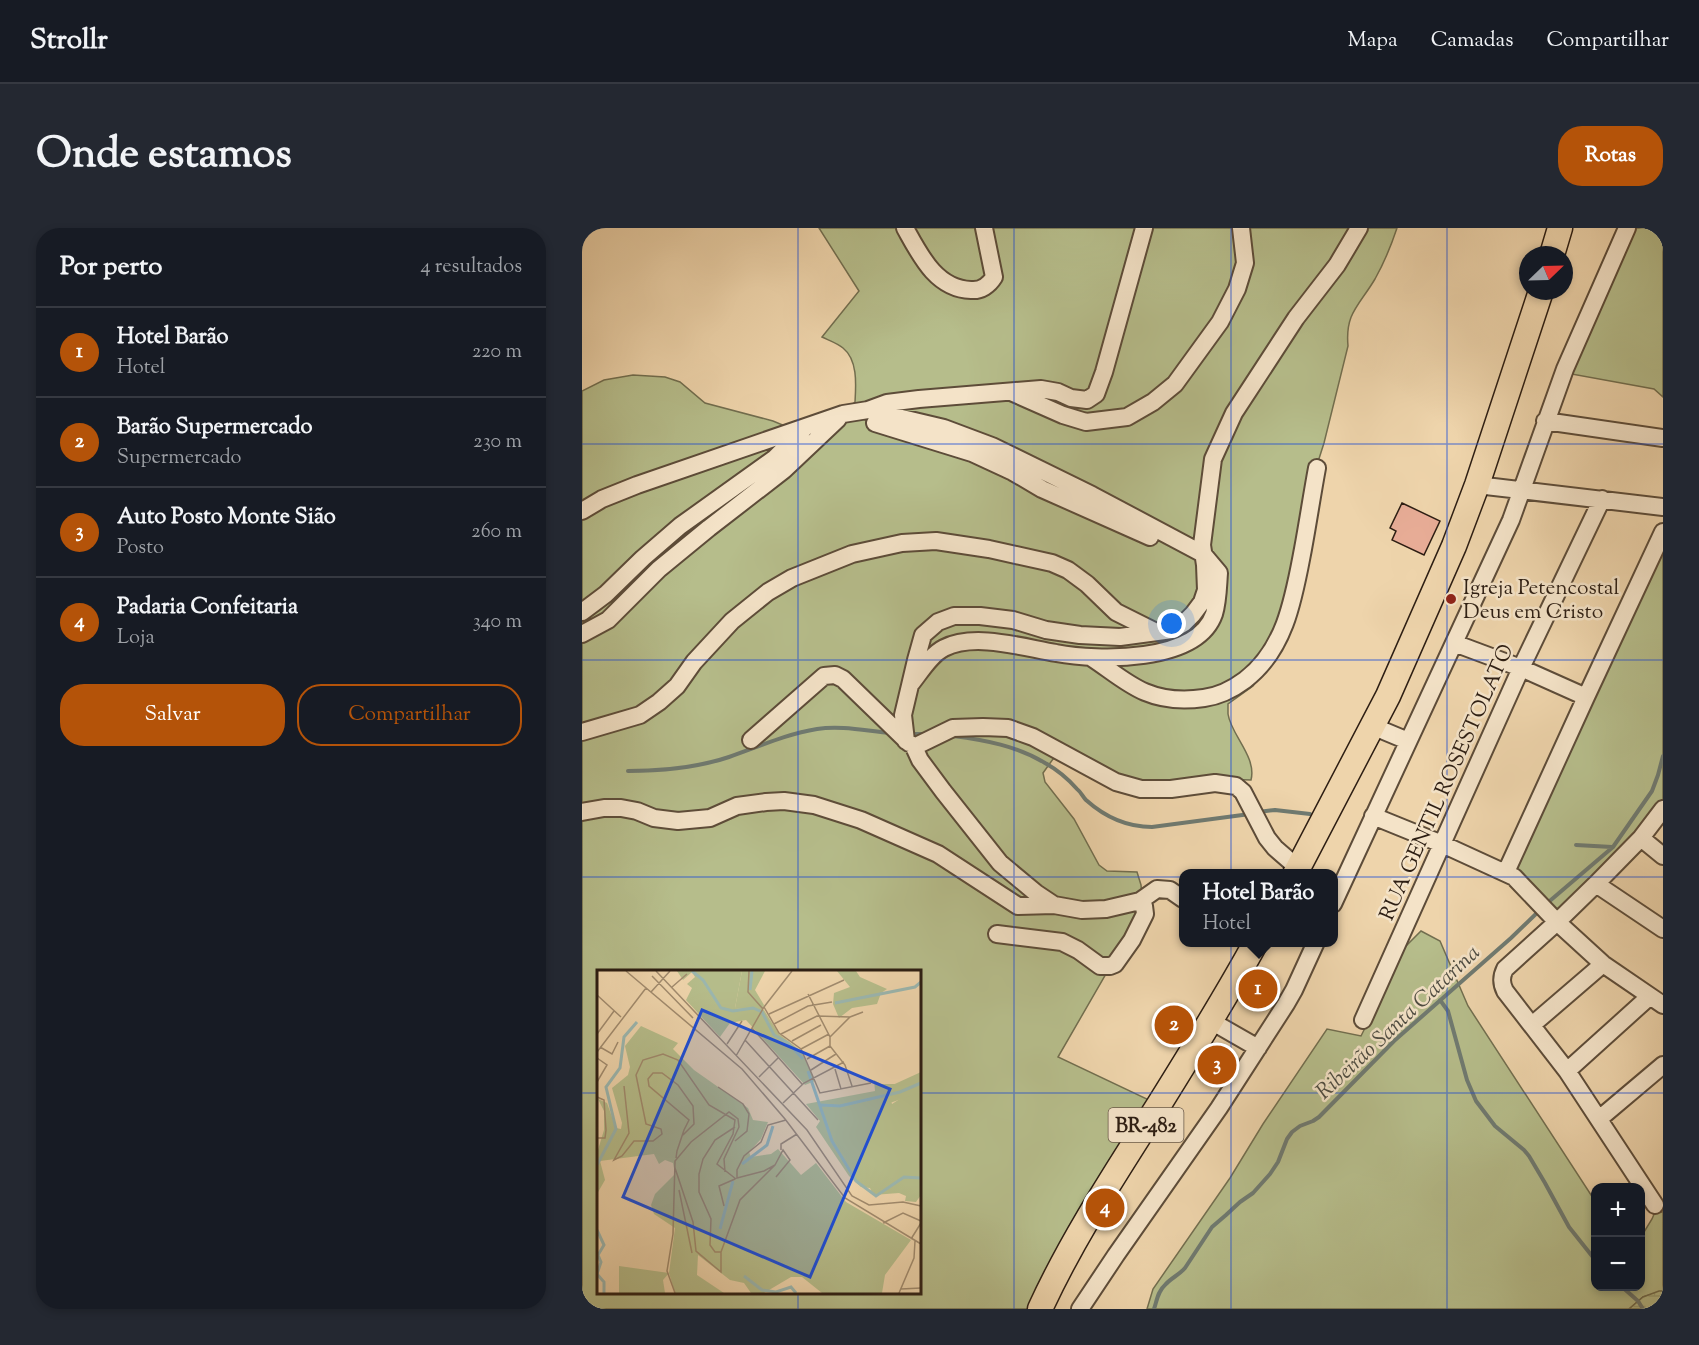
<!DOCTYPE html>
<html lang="pt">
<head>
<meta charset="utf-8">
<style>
  body { margin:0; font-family:"Sorts Mill Goudy",serif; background:#242831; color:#f1f3f6 }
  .controls { position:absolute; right:18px; bottom:18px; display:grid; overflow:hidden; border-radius:12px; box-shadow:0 3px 9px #0003 }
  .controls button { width:54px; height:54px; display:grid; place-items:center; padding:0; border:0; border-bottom:2px solid #363941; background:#171b24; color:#f1f3f6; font:30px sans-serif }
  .compass { position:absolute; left:937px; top:18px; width:54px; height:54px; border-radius:50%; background:#171b24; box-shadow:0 3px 9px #0003; rotate:67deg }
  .you { position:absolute; left:590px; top:396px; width:21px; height:21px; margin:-15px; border:4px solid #fff; border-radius:50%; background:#1a73e8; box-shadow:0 0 0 9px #1a73e833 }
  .badge { display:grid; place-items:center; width:39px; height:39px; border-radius:50%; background:#b45309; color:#fff; font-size:20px; font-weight:700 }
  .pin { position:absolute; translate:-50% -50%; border:3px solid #fff; box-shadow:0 2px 6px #0006 }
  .popup { position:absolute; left:597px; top:641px; width:159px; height:78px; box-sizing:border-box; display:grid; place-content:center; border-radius:12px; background:#171b24; filter:drop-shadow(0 2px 4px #0005); font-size:20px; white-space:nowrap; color:#9ea1a6 }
  .popup b { font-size:22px; color:#f1f3f6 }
  .popup::after { content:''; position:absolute; left:50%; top:100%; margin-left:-12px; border:12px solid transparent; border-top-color:#171b24 }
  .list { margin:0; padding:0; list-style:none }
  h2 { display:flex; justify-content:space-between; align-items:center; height:78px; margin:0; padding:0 24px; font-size:26px }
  h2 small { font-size:20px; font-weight:400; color:#9ea1a6 }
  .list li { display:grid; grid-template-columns:39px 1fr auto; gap:18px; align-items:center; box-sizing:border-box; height:90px; padding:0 24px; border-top:2px solid #363941 }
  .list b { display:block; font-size:22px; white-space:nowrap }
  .list p { margin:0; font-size:20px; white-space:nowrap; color:#9ea1a6 }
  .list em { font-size:20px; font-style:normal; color:#9ea1a6 }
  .actions { display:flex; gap:12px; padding:18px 24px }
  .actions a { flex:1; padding:14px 0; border:2px solid #b45309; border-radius:24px; text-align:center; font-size:21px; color:#b45309 }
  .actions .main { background:#b45309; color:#fff }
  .map { position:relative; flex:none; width:1081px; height:1081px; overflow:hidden; border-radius:24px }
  header { display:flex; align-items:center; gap:36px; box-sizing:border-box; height:84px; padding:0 30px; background:#171b24; border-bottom:2px solid #363941 }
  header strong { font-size:28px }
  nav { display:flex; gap:33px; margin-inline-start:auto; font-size:21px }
  .intro { display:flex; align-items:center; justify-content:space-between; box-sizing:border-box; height:144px; padding:0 36px }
  h1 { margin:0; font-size:42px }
  .button { padding:15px 27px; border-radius:24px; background:#b45309; color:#fff; font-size:21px; font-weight:700 }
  main { display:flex; gap:36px; padding:0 36px }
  aside { flex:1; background:#171b24; border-radius:24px; box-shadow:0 3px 9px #0003 }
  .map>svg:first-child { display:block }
  .green { fill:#b6bd8b; stroke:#726e4f; stroke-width:1.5; fill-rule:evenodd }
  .wetland { fill:url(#wetland-marsh); stroke:#726e4f; stroke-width:1.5 }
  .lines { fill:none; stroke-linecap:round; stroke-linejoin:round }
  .stream { stroke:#6f7a71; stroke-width:4 }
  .building { fill:#e7ac96; stroke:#2d1e13; stroke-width:1.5 }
  .minor-casing { stroke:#5d4c39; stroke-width:20 }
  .highway-casing { stroke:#2d1e13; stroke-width:27 }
  .minor { stroke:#f4e3c8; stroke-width:16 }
  .highway { stroke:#eed4ab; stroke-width:24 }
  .grid { fill:none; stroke:#1d4ed8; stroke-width:1.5; stroke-opacity:0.55 }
  .poi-dot { fill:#8f2418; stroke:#f4e3c8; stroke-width:2 }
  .labels { text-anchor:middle; stroke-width:5; stroke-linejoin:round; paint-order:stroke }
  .shield { fill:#f4e3c8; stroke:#695949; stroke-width:1.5 }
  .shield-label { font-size:20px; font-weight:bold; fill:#2d1e13 }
  .poi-label { font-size:21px; fill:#2d1e13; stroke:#f4e3c8; text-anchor:start }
  .street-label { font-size:21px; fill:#2d1e13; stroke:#f4e3c8 }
  .water-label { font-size:22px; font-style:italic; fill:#4e4c42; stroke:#f4e3c8 }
  .inset-river { fill:none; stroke:#9bb7b0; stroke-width:3 }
  .inset-road { fill:none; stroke:#a18b6e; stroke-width:1.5 }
  .view { fill:#1d4ed8; fill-opacity:0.15; stroke:#1d4ed8; stroke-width:3 }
  .inset-edge { fill:none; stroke:#2d1e13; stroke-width:3 }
</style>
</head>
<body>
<header>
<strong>Strollr</strong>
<nav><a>Mapa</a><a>Camadas</a><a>Compartilhar</a></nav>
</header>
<div class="intro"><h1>Onde estamos</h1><a class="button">Rotas</a></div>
<main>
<aside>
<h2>Por perto<small>4 resultados</small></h2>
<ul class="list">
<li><span class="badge">1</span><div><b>Hotel Barão</b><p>Hotel</p></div><em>220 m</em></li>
<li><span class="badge">2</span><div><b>Barão Supermercado</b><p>Supermercado</p></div><em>230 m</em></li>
<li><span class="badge">3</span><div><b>Auto Posto Monte Sião</b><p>Posto</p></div><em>260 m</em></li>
<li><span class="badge">4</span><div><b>Padaria Confeitaria</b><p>Loja</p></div><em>340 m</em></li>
</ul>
<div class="actions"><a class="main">Salvar</a><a>Compartilhar</a></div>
</aside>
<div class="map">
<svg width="1081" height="1081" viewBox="0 0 1081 1081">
  <defs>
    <pattern id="wetland-marsh" width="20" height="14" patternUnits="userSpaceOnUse" patternTransform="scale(1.5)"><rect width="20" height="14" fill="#b6bd8b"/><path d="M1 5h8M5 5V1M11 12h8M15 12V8" fill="none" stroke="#9da277"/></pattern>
  </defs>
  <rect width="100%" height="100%" fill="#eed4ab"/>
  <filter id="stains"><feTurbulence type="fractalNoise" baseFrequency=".00333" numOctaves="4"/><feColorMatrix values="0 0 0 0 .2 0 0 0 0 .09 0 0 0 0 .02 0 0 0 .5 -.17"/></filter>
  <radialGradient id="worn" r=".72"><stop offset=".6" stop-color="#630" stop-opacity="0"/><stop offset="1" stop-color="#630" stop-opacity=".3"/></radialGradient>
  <path class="green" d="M237,0H815C809,18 802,35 793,51C777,78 763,85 766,118L742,215L727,262L693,426L671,458L646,476C646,479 646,482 646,486C649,507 675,529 669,552L640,551L570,557L478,527L471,531L461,545L463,554L492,591L517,637L525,643L555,644L559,657L560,669L555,685L543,713L476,829L567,872L448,1081H0V163L22,152L51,147L83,149L98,154L123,175L191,193L222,206L256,191L273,174C274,157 276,132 261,120C255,115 246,112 240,109L277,63ZM16,744H338V1064H16Z
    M1049,0H1081V169L1072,161L984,145Z
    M1081,317V574L1065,599L967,698L928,657L940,627Z
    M839,703L858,713L886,778L1013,973L1014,1058H1058L1059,1009L1070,991L1073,984H1081V1063L1061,1069L1047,1081H565L571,1061L648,950L681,896L745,801L779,808L786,794L812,730Z"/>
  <path class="wetland" d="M1077,1063H1081V1081H1047L1061,1069Z"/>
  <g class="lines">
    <path class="stream" d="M329,506H345
      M371,508C403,512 435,518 463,535C474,541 487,552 495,561C499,564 501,569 504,572C523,589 545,599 570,599L668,586
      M46,543C80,543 114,540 147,529C176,519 204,506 235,501C259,497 285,503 309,505
      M676,584L693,582L728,586
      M994,617L1030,619
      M963,677L1031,619L1070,563L1076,547L1081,528
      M858,772L866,783L885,852L894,873L913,898L942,922L947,928L963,955L987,999L1014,1033
      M1039,1058L1056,1073L1061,1081
      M572,1081C575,1072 576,1063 583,1057C589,1050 597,1047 603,1040L630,999L644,987L658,974L671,965L688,946L696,934L705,911L710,904L718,898L731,893L737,889L812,813L929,710L958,682"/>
  </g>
  <path class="building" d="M820,275L858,293L842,327L810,312L814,303L808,300Z"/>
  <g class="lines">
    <g class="minor-casing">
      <path id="minor" d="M323,0C338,27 354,61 389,62C399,63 407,57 412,49L402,0
        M429,164L481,187L504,194L545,189L571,174L593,156L638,94L655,61L663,35L659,0
        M286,182L305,175L337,171L459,161L476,164L489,170L505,172L514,166L522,144L562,0
        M963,193L1081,210
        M293,195L390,225L431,244L460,261L568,309
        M895,257L1081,279
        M0,283L20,271L55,257L261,186L286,182L362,200L410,218L510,267L621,326L637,345C636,358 636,373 632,386C615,435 516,433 474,425C443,420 393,404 362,420C348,427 338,445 328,457
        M0,384L24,366L61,330L98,298L193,230L221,202
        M0,406L26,392L77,341L127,300L202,242L256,191
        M872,415L939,440L1004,469
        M510,430C527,441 544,456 563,464C582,472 602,473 622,470C637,468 651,461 663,452C704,421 712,368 721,321C726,294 730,267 735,240
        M790,498L826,513
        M0,504L58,487L77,474L95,458L112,434L150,393L186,364L210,350L270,326L320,315L354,313L407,321L470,335L486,342L505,356L534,384L574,404
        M169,512L242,448L253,447L261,451L327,515
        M324,513L321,487L334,432L341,407L356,394L372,388H398L431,392L464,402L498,407L538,409L590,402L602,395L611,386L620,374L624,362L623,337L620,317L631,231L652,185L714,90L755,37L777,0
        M0,584L22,580H39L55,583L72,590L96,593L128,590L155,578L184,574L202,573L232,577L279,592L356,626L436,678L472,677
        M791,588L860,616L932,649L975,694L1021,736L1081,777
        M1059,610L1081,628
        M924,644L1004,469L1081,304
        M1014,656L1081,701
        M558,673L575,661L588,662L601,671
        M751,676L929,292L983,141L1045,0
        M415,706L480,714L496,722L518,738H528L533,736L550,712L563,686L562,678L558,673L524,681L500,682L472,677L454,665L418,635L361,563L338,532L332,519L371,500L401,499L426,500L451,509L534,554L559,561H589L633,555L654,558L661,564L685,610L693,620L716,640
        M781,792L939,440L1020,271
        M629,793L676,820
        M950,797L1021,736
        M985,843L1067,769
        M1017,891L1081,837
        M1073,977L985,843L923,763C919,755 919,749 923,741L975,694L1014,656L1059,610L1081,581
        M498,1081L534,1027L637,880L704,776L712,762L734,714"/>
    </g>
    <g class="highway-casing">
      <path id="highway" d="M970,27L978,0
        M713,646L806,468L872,318L895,257L959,63
        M458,1081C491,1009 535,943 578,875C611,822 644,769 674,714"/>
    </g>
    <use href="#minor" class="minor"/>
    <use href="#highway" class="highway"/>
  </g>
  <path class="grid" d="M216,0V744M432,0V1081M649,0V1081M865,0V1081M0,216H1081M0,432H1081M0,649H1081M0,865H16M338,865H1081M216,1064V1081"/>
  <circle class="poi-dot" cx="869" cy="371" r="6"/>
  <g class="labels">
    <rect class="shield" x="526.5" y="880" width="75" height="34" rx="4.5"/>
    <g class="shield-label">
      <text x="564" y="904">BR-482</text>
    </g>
    <g class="poi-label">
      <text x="881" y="366">Igreja Petencostal<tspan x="881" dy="24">Deus em Cristo</tspan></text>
    </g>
    <g class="street-label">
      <text transform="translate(864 554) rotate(-66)" y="7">RUA GENTIL ROSESTOLATO</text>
    </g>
    <g class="water-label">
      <text transform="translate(815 793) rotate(-43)" y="8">Ribeirão Santa Catarina</text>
    </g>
  </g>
  <g transform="translate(15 742)">
    <rect width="324" height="324" fill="#eed4ab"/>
    <path d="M80,1H145L138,38L167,40L182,64L204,81L218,111L208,115L149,50L133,53L123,67L89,30L95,18L90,14L98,7L95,2L86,10ZM240,1H259L263,7L290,19L284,23L280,34L255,38L242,48L236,34L237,23L253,17ZM44,56L81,73L76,79L97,100L151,138L156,150L171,152L164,169L152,182L154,187L174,184L181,179L204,205L219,193L249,232L314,270L288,305L285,323H225L205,307H194L167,323H154L147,313L133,310L101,285L100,305L127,323H78L72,303L78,258L57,244L54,235L58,224L78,204L76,193L68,190L62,194L57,184L3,191L8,210L0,224V183L7,160V141L1,129L10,133L19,158L24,159L25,153L15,118L31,105L33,97L28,76ZM277,110L284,114H300L290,118L295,134L312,123L324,122V225L319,232L308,231L309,226L302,223L276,225L273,218L264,217L252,206L219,157L223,151L209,134L278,121Z" fill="#b6bd8b"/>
    <path d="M145,1H168L158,20L167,35L165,41L138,38ZM22,296L72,303L66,310L68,323H22Z" fill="#b6bd8b"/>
    <path d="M324,102V122L293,133L289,118Z" fill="#b6bd8b"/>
    <path class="inset-river" d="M95,1L106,10L124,38L136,41L156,38L165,42L177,65L191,73L206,89M153,20L155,1M238,33L318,17L324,12M211,101L235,171L259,211L279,226L307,207L324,208M224,135L243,136L303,122L324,113M145,194L170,175L176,156M0,195L19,159L9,117L23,98L27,67L40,52M123,259L136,211M0,260L7,275L1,285L4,292L0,304M0,304L7,312V323M147,306L165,320L179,322L194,317L199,323"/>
    <path class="inset-road" d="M29,1L145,99L188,149L248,228L324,274M59,1L210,160L255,226L272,235L306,232L324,236M152,1L151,22L166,39M55,6L96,48M75,17L90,4M54,22L73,1M211,24L233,67V76L248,95L255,116M0,25L24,47M167,37L182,63L204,79L223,123L274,113M172,44L247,10M177,54L211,36L235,32M155,58L205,114M0,64L17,41M184,64L220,46L253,47M233,67L253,47L266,42M148,70L221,150M195,71L224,55M130,74L145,51M3,77L15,84L21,72M204,79L232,64M0,82L49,18M139,86L167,37L195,1M0,88L10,95L0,112M210,89L233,76M238,99L244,119M214,100L239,84M162,107L181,88M27,116L32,163L17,190L25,186L37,171H56L65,164L64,159L49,154L39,105L46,90L66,84L81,90L112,135L138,150L136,164L120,194L139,209M121,117L146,134L152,144L150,161L138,171M0,127L7,130L9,160L8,168H0M186,133L207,113L247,92M138,157L118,170L106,189L102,204V222L114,249L113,275L118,282H124L143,230L178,195M184,180V174L200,164M79,188L80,181L87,160L92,150L52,116L51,109L56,103H65L81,115L96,136L97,154L86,165M78,198L96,252L99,281L124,302V282M179,207L193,190L186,180L178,195L167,201L140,208V200L147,186L164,172L171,155L189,150M82,220L95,283M127,236L122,216L138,209M286,253L306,243L324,251M314,269L324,253M304,319L324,318M78,323L70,301L76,264L78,191L94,172L132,142L141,149L142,157L127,189L128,202M302,323L317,288L318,271"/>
    <path class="view" d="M105,40L293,119L213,307L26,227Z"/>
    <rect width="324" height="324" class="inset-edge"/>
  </g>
  <rect width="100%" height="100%" filter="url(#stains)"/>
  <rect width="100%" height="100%" fill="url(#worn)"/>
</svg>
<div class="controls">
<button>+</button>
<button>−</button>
</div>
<svg class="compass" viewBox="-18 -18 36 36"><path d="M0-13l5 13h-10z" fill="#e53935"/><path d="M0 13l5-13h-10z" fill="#9ea1a6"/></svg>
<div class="you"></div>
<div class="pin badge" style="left:676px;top:761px">1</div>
<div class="popup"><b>Hotel Barão</b>Hotel</div>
<div class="pin badge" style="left:592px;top:797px">2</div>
<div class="pin badge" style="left:635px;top:837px">3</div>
<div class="pin badge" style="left:523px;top:980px">4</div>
</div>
</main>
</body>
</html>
